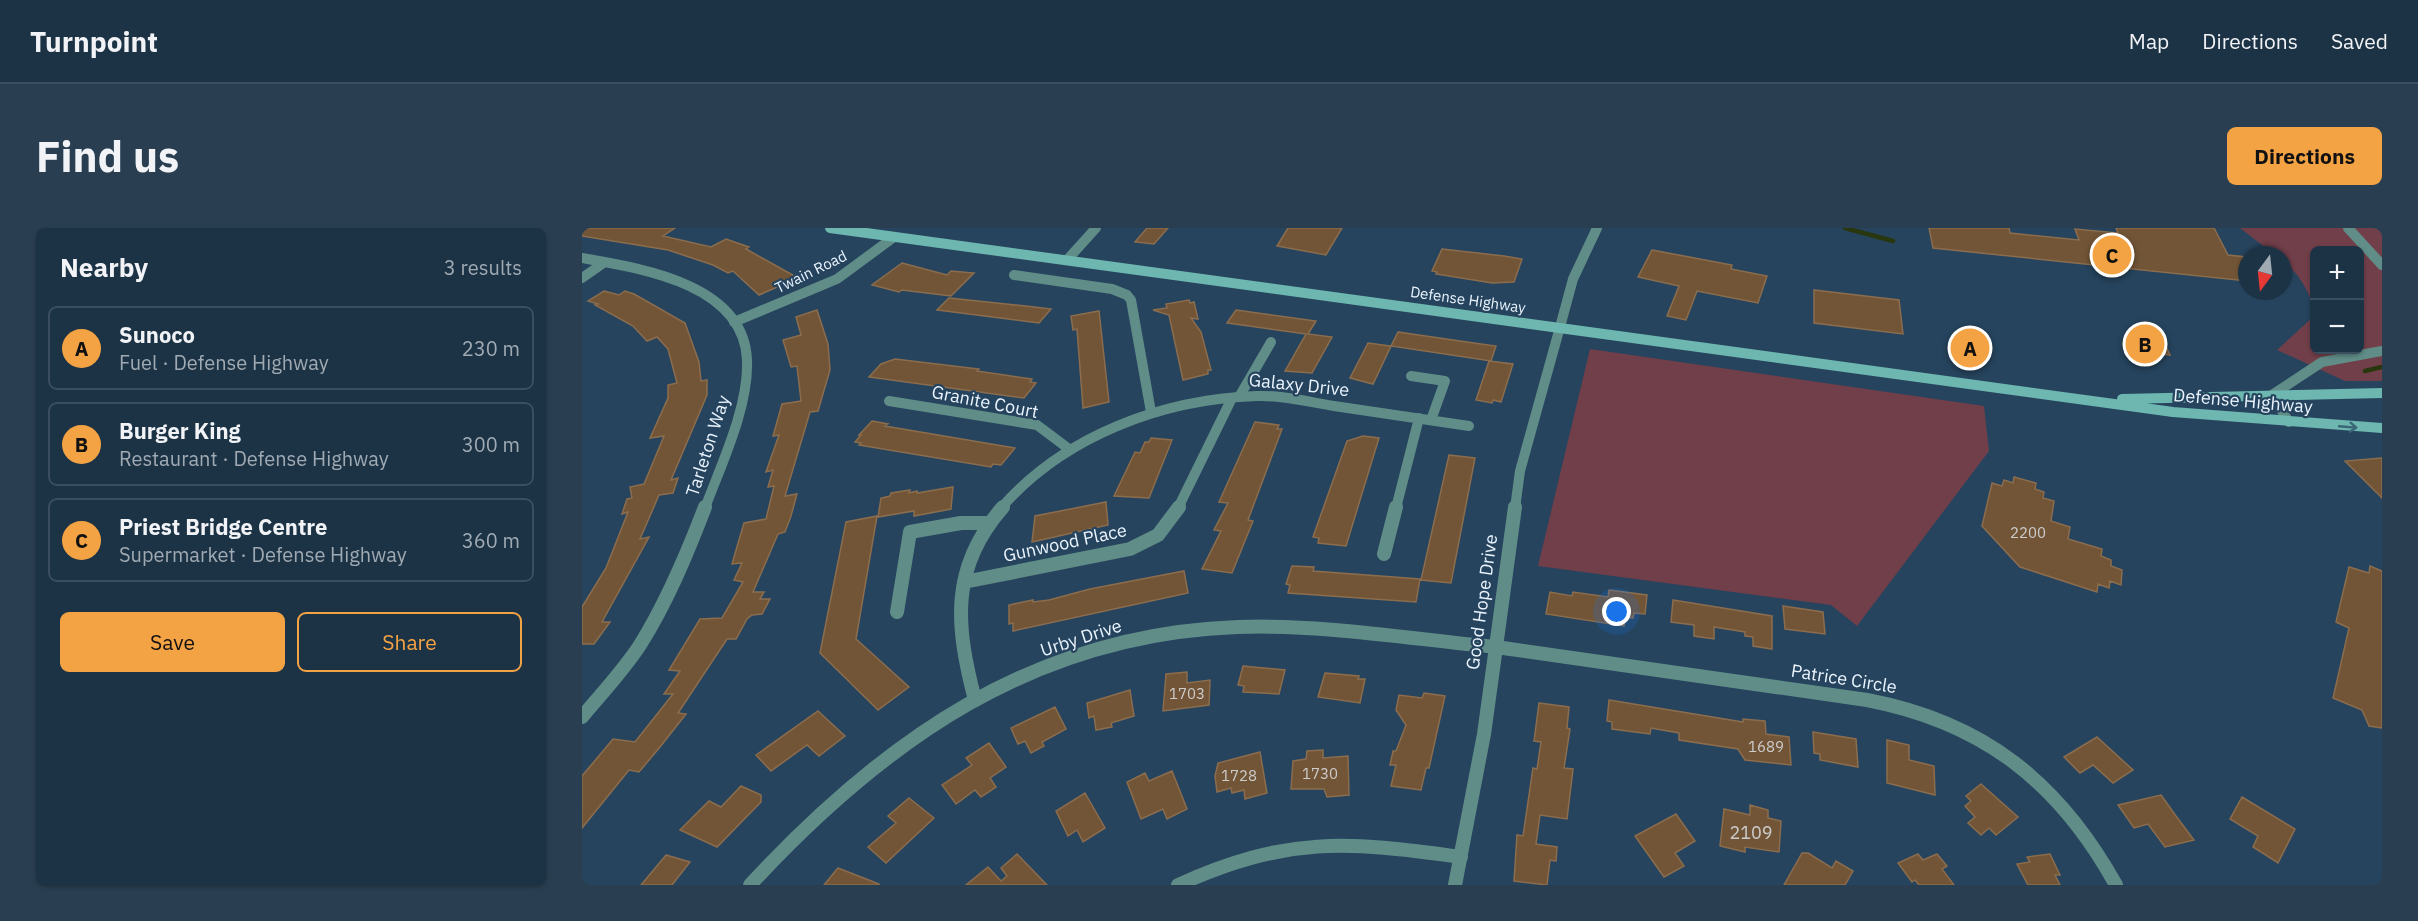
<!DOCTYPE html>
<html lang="en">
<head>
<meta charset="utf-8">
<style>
  body { margin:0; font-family:"IBM Plex Sans",sans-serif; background:#293f51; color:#f1f3f6 }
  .controls { position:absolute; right:18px; top:18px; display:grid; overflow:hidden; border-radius:9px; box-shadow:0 2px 4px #0004 }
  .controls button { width:54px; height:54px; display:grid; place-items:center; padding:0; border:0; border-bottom:2px solid #3a4e5f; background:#1c3346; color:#f1f3f6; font:30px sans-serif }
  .compass { position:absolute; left:1656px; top:18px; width:54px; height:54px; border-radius:50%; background:#1c3346; box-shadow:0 2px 4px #0004; rotate:195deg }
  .you { position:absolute; left:1035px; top:384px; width:21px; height:21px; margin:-15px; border:4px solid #fff; border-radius:50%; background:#1a73e8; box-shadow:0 0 0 9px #1a73e833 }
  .badge { display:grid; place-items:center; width:39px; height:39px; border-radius:50%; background:#f4a344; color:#111; font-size:20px; font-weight:700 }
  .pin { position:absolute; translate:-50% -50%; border:3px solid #fff; box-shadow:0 2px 6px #0006 }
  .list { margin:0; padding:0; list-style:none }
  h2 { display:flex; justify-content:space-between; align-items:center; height:78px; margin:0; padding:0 24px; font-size:26px }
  h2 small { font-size:20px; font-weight:400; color:#a0aab3 }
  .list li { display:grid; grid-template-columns:39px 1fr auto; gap:18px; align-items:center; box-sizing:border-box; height:84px; margin:0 12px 12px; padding:0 12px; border:2px solid #3a4e5f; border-radius:9px }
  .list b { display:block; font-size:22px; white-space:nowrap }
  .list p { margin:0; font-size:20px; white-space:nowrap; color:#a0aab3 }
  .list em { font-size:20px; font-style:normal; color:#a0aab3 }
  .actions { display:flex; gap:12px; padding:18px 24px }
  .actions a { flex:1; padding:14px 0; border:2px solid #f4a344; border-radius:9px; text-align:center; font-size:21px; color:#f4a344 }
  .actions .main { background:#f4a344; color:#111 }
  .map { position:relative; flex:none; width:1800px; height:657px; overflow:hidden; border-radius:9px }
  header { display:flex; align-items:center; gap:36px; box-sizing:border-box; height:84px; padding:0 30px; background:#1c3346; border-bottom:2px solid #3a4e5f }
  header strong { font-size:28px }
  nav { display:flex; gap:33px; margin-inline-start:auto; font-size:21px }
  .intro { display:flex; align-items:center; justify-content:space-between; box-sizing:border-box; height:144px; padding:0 36px }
  h1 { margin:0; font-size:42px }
  .button { padding:15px 27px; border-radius:9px; background:#f4a344; color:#111; font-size:21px; font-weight:700 }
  main { display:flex; gap:36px; padding:0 36px }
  aside { flex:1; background:#1c3346; border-radius:9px; box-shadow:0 2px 4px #0004 }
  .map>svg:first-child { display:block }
  .green { fill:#713f4a; fill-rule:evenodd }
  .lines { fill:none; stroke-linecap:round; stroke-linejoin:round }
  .stream { stroke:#28370e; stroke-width:4.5 }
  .building { fill:#725537; stroke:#8b6d4e; stroke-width:1.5 }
  .minor-far1 { stroke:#608d88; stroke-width:10 }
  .minor { stroke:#608d88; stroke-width:14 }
  .tertiary-far1 { stroke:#608d88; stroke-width:10 }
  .tertiary { stroke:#608d88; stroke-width:14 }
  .secondary { stroke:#6db7b0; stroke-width:10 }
  .oneway { stroke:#3b6677 }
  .labels { text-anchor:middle; stroke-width:4.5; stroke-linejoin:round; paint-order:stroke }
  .far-street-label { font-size:15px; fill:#eaf4fe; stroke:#26445e }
  .number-label { font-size:15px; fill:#ccc }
  .street-label { font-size:18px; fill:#eaf4fe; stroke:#26445e }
  .near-number-label { font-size:18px; fill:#ccc }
</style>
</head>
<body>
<header>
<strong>Turnpoint</strong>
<nav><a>Map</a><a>Directions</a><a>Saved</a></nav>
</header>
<div class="intro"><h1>Find us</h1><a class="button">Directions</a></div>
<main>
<aside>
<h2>Nearby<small>3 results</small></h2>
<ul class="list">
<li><span class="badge">A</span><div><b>Sunoco</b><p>Fuel · Defense Highway</p></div><em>230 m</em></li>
<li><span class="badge">B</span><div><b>Burger King</b><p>Restaurant · Defense Highway</p></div><em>300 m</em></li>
<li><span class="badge">C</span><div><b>Priest Bridge Centre</b><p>Supermarket · Defense Highway</p></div><em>360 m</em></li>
</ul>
<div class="actions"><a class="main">Save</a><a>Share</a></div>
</aside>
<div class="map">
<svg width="1800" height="657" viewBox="0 0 1800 657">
  <rect width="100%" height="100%" fill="#26445e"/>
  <path class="green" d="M1658,0H1800V153H1763L1695,122L1732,88C1731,68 1717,45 1701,33V27H1693ZM1732,22H1778V122H1732Z
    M1008,121L1402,178L1407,223L1275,398L1249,377L956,338Z"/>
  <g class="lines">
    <path class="stream" d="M1263,0L1311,13
      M1783,143L1800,139"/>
  </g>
  <path class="building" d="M1,0H93L81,8L129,19L144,11L167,19L164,21L216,50L177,67L151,43L146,45L131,37L86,22L0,8Z
    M565,0H586L572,16L553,14Z
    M706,0H760L744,27L695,18Z
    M1347,0H1427L1428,5L1497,12L1493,1L1536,5L1534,0H1632L1646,27L1665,29V53L1351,20Z
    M860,21L922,28L940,31L932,54L910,55L854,46L855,44L850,43Z
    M1070,22L1150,37L1149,41L1185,48L1176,75L1115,63L1104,92L1085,88L1097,58L1056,49Z
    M320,35L365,47L369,43L392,45L369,68L320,62L317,64L290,57Z
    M1232,62L1317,72L1321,106L1232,95Z
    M22,63L37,67L43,63L52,66L103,95L117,134L119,153L125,152V167L89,252L96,250L91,265L77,267L58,311L67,309L20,394H28L12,416H0V379L24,340L46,284L40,286L45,271L50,270L48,259L62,256L82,208L68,210L86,170V157L95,155L86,121L75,109L65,113L51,98L13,77L16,76L6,73Z
    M367,70L444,78L469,81L457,95L355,82Z
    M607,72L608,75L612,74L616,91L609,90L619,104L629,142H626V146L601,152L587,87L571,82L585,80L584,76Z
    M235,82L246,116L248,142L236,183L228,184L203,268L215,266L209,288L203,304L196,306L171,364H182L178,371H188L180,386L170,387L165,391L154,411H145L96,485L104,486L78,519L57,544L47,542L0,600V548L31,511L53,514L91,466H82L98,443L87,442L118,391L140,390L161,354L152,352L160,335L150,336L162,295L184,291L192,258L186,259L191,242L184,244L197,207L191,208L200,176L219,173L215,138L209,139L201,112L219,107L214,89Z
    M654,82L734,93L726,106L750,109L730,145L703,143L724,106L645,95Z
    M517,83L527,174L501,180L495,101L491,102L489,88Z
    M816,104L885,114L914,118L909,133L809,118Z
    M1560,109L1581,112L1588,127L1566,124Z
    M1377,112L1396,115L1400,135L1381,132Z
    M786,115L809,118L791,156L768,150Z
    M313,131L397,141L395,143L450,151L448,154L454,155L442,170L287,149L299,136Z
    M907,133L931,136L919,174L911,172L910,175L894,172Z
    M290,193L306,196L303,198L433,220L419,237L411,236L409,239L277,217L279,215L273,214L279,207H277Z
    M673,194L697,197L695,201H700L666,292L671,293L650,345L620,341L639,303L632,302L646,275L637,274Z
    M781,208L797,210L764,318L736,315L737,310L731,309L765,213Z
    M569,210L590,212L567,270L532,268L553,224L558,225L563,214H567Z
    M867,227L893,230L869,355L839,352Z
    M1800,230V270L1763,233Z
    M1432,249L1454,255L1453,261L1462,264L1461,270L1472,273L1469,293L1488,299L1486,311L1520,321L1519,328L1529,332V338L1540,342L1539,357L1528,353L1527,360L1516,356L1515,364L1438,339L1400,298L1410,255L1420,258L1422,252L1431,255Z
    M371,259L369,281L332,288V283L296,289L299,270L308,268L309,265L328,262L327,265L335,263V265Z
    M524,274L526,297L450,314L453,288Z
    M295,288L274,411L327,459L296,482L238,425L264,294Z
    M710,338L732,339L731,343L838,351L834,374L706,365L708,357L704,356Z
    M1788,338L1800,343V500L1787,498L1780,482L1751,470L1767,400L1754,394L1767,339L1787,345Z
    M602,343L606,365L431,403V395L427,396V377L451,372V374L467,372L508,361Z
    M1027,362L1065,367L1063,386L1052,385L1051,390L1043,389L1042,398L964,386L968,364L990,368L991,364L1026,369Z
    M1091,372L1190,388V421L1171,418V409L1163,408V404L1132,399V411L1112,408V397L1089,394Z
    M1201,378L1241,384L1243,406L1203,401Z
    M661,438L703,442L697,466L661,464L662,458L656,457Z
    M605,444V455L628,452L627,477L581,483L584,446Z
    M743,445L777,448L776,451H783L778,475L736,469Z
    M548,462L552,488L529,495L530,499L514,502L512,488L507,490L505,475Z
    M842,465L863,468L847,540H844L839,562L809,558L814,537H808L811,523H814L824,497L814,482L817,467L840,470Z
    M1027,472L1161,494V491L1183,493L1184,506L1207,509L1209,537L1163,532L1156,521L1097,512V505L1069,500L1068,506L1030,501V494L1025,493Z
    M957,475L987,479L985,500L988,501L982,540L991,541L985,591L958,587L954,616L975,619L974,633L968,632L965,657L932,653L935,607L941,608L951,540L955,541L959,514L952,513Z
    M473,479L484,501L460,514L462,518L449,525L443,513L436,516L429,500Z
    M236,483L263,508L237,528L225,517L189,543L174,527Z
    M1231,504L1274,511L1276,539L1238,532V526L1232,525Z
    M1515,509L1551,542L1531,555L1511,537L1498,545L1482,529Z
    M1305,512L1327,517V532L1352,538L1353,567L1305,555Z
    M407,515L424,539L408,550L414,559L399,569L393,562L374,576L360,557L390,537L384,530Z
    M741,522V530L766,528L767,567L745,569L742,561H709L711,533L724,531L725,523Z
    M678,524L685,565L663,571L662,562L650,565L649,560L635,564L633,548L636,535Z
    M590,543L605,581L585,591L581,581L559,591L545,554L563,545L567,553Z
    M1399,556L1436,589L1414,607L1407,600L1399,607L1386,595L1393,589L1383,578L1389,573L1384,568Z
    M159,558L179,567V574L135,619L98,602L127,573L139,579Z
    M503,565L523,600L501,614L495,602L486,608L474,583Z
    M1579,567L1594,588L1612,612L1583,619L1566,596L1552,600L1536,577Z
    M1660,569L1713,601L1696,635L1671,619L1676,608L1648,591Z
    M327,570L352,590L304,635L286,619L314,595L306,588Z
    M1168,577L1186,582V590L1199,593L1197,624L1163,619V624L1138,618L1142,581L1168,587Z
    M1094,586L1113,613L1093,625L1102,638L1082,649L1053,608Z
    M1220,625H1226L1250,640L1254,633L1271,643L1263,657H1202Z
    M435,626L465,657H384L406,639L419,653L425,648L419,640Z
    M1336,626L1341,632L1355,626L1365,638L1360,641L1372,657H1337L1333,652L1330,654L1316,635Z
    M1468,626L1478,647H1473L1478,657H1446L1435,636L1448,634L1445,629Z
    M84,627L108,634L90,657H59Z
    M256,640L297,656V657H242Z"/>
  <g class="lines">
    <path class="minor-far1" d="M1766,0L1800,37
      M0,30C57,40 162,55 165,132C167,179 139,237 123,280
      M485,32L514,0
      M432,47L530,61L545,67L549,72L569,184
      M0,50L23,34
      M152,94L255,51L312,9
      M978,99L991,51L1015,0
      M829,148L863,153L849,192
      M657,169L689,114
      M307,173L455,197L487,221
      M1707,194L1690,167L1740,134L1800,123
      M419,280C482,208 580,171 675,168C701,167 726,174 752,178C797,185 842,191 887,198
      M596,280L650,170
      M814,280L837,190"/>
    <path class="minor" d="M802,326L814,279
      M382,354L548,321L576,307L597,279
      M315,384L328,304L379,295H406
      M393,472C374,399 367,340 421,279
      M0,489C20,465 41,443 58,417C85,374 105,326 123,279
      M596,657C704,608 765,613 879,629
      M873,657L902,506L914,419L1285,472C1401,494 1477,554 1534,657"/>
    <path class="tertiary-far1" d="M933,280L938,243L978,99"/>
    <path class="tertiary" d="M168,657C302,512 452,406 656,399C742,396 829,411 914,419L933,279"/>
    <path class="secondary" d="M248,0L1591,184L1800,200
      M1540,171L1800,165"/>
  </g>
  <defs><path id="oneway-shaft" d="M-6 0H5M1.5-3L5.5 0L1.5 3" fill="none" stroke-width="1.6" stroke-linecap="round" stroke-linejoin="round" transform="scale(1.5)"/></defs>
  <use class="oneway" href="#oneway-shaft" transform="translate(1766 199) rotate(5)"/>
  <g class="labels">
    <g class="far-street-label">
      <text transform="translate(229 44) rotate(-26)" y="5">Twain Road</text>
      <text transform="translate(886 72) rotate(8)" y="5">Defense Highway</text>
    </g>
    <g class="number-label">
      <text x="1446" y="310">2200</text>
      <text x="605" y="471">1703</text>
      <text x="1184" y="524">1689</text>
      <text x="738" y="551">1730</text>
      <text x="657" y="553">1728</text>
    </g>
    <g class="street-label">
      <text transform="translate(717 157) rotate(6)" y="6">Galaxy Drive</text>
      <text transform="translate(1661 173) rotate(5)" y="6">Defense Highway</text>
      <text transform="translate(403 174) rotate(11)" y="6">Granite Court</text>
      <text transform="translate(126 218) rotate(-72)" y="6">Tarleton Way</text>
      <text transform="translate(483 315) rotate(-12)" y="6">Gunwood Place</text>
      <text transform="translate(900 374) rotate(-82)" y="6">Good Hope Drive</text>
      <text transform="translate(499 410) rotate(-18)" y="6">Urby Drive</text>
      <text transform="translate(1262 451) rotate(9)" y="6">Patrice Circle</text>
    </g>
    <g class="near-number-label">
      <text x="1169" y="611">2109</text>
    </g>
  </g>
</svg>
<div class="controls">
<button>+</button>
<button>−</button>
</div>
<svg class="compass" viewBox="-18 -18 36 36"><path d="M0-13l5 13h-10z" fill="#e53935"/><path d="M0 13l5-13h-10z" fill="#a0aab3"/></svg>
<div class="you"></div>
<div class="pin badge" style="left:1388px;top:120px">A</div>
<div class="pin badge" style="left:1563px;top:116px">B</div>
<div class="pin badge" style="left:1530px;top:27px">C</div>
</div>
</main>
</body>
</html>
